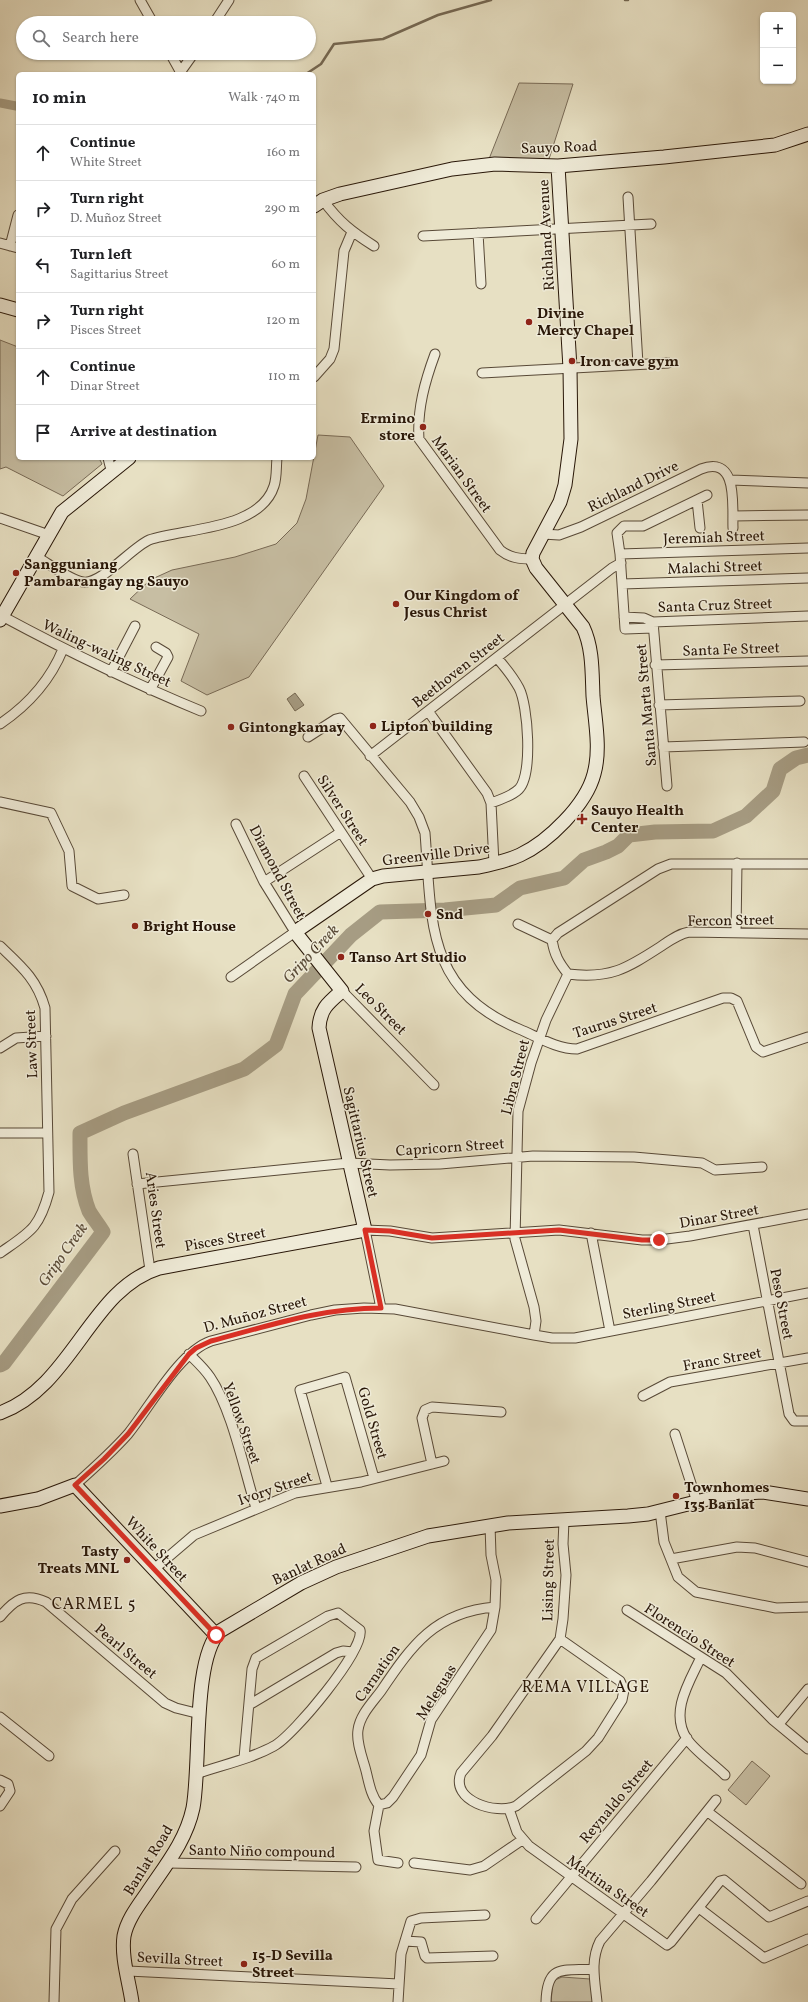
<!DOCTYPE html>
<html lang="en">
<head>
<meta charset="utf-8">
<style>
  body { margin:0; font-family:Vollkorn,serif; background:#f2f2f2; color:#202124 }
  .controls { position:absolute; right:12px; top:12px; display:grid; overflow:hidden; border-radius:6px; box-shadow:0 1px 3px #0004 }
  .controls button { width:36px; height:36px; display:grid; place-items:center; padding:0; border:0; border-bottom:1px solid #e0e0e0; background:#fff; color:#202124; font:20px sans-serif }
  .stop { position:absolute; width:12px; height:12px; margin:-9px; border:3px solid #d93025; border-radius:50%; background:#fff }
  .stop.end { background:#d93025; border-color:#fff; box-shadow:0 1px 4px #0008 }
  .list { margin:0; padding:0; list-style:none }
  h2 { display:flex; justify-content:space-between; align-items:center; height:52px; margin:0; padding:0 16px; font-size:17px }
  h2 small { font-size:13px; font-weight:400; color:#757577 }
  .list li { display:grid; grid-template-columns:26px 1fr auto; gap:12px; align-items:center; box-sizing:border-box; height:56px; padding:0 16px; border-top:1px solid #e0e0e0 }
  .list b { display:block; font-size:15px; white-space:nowrap }
  .list p { margin:0; font-size:13px; white-space:nowrap; color:#757577 }
  .list em { font-size:13px; font-style:normal; color:#757577 }
  .icon { flex:none; width:22px; height:22px; fill:none; stroke:currentColor; stroke-width:2; stroke-linecap:round; stroke-linejoin:round }
  .map { position:relative; flex:none; width:808px; height:2002px; overflow:hidden }
  .search { position:absolute; background:#fff; box-shadow:0 1px 3px #0004; left:16px; top:16px; width:300px; height:44px; display:flex; align-items:center; gap:10px; box-sizing:border-box; padding:0 14px; border-radius:22px; color:#757577; font-size:15px }
  .panel { position:absolute; background:#fff; box-shadow:0 1px 3px #0004; left:16px; top:72px; width:300px; height:388px; border-radius:6px }
  .map>svg:first-child { display:block }
  .green { fill:#c7bea3; stroke:#786a56 }
  .water { fill:#a69c83; stroke:#746752 }
  .lines { fill:none; stroke-linecap:round; stroke-linejoin:round }
  .stream { stroke:#746752; stroke-width:2.5 }
  .canal { stroke:#a69c83; stroke-width:9 }
  .river { stroke:#a69c83; stroke-width:15 }
  .street-casing { stroke:#584937; stroke-width:11 }
  .secondary-casing { stroke:#291708; stroke-width:15 }
  .street { stroke:#efebd8; stroke-width:9 }
  .secondary { stroke:#efebd8; stroke-width:13 }
  .route { stroke:#d93025; stroke-width:5 }
  .poi-dot { fill:#8f2418; stroke:#efebd8; stroke-width:1.5 }
  .labels { text-anchor:middle; stroke-width:3; stroke-linejoin:round; paint-order:stroke }
  .street-label { font-size:15px; fill:#291708; stroke:#efebd8 }
  .poi-label { font-size:15px; font-weight:bold; fill:#291708; stroke:#efebd8; text-anchor:start }
  .water-label { font-size:16px; font-style:italic; fill:#5b4c39; stroke:#efebd8 }
  .neighbourhood-label { font-size:16px; letter-spacing:1px; fill:#291708; stroke:#efebd8 }
</style>
</head>
<body>
<div class="map">
<svg width="808" height="2002" viewBox="0 0 808 2002">
  <rect width="100%" height="100%" fill="#e7e0c3"/>
  <filter id="stains"><feTurbulence type="fractalNoise" baseFrequency=".005" numOctaves="4"/><feColorMatrix values="0 0 0 0 .2 0 0 0 0 .09 0 0 0 0 .02 0 0 0 .5 -.17"/></filter>
  <radialGradient id="worn" r=".72"><stop offset=".6" stop-color="#630" stop-opacity="0"/><stop offset="1" stop-color="#630" stop-opacity=".3"/></radialGradient>
  <path class="green" d="M519,83L573,84L549,159H489Z
    M0,340L18,347V458H99L102,464L63,496L6,467L0,469Z
    M318,435L350,437L384,486L249,677L207,695L181,681L199,634L130,599L150,580L172,570L235,557L276,544L297,523L306,499Z
    M752,1761L770,1776L746,1805L728,1790Z
    M562,1977L590,1979L593,2002H551L553,1981Z"/>
  <path class="water" d="M295,693L304,705L295,711L287,699Z"/>
  <g class="lines">
    <path class="stream" d="M625,0H628
      M291,74H296
      M306,74L321,64L334,44L383,39L438,15L491,0
      M16,106L18,108"/>
    <path class="canal" d="M0,103L16,106"/>
    <path class="river" d="M0,1365L4,1363L103,1232C99,1225 93,1218 89,1211C79,1186 80,1159 80,1133L124,1113L244,1069L276,1045L295,994L351,935L380,912L445,910L496,905L520,888L564,878L584,860L606,852L618,846L629,835L655,832L713,831L746,816L773,791L780,769L796,758L808,755"/>
    <g class="street-casing">
      <path id="street" d="M140,0L153,23
        M214,23L229,0
        M170,53L180,71
        M179,74L194,53
        M628,197L638,364
        M323,200C339,222 352,232 374,246
        M478,233L481,284
        M423,236L651,224
        M0,243L18,248
        M10,246L18,215
        M435,354C425,381 417,409 419,439L500,550C510,558 520,559 532,559
        M482,373L668,363
        M314,377L330,359L334,349L344,251L352,232
        M108,458L110,466L113,471
        M731,480L808,483
        M697,500L700,528
        M733,516L808,515
        M0,518L49,535
        M543,534L559,535L581,527L701,469C739,455 732,506 733,528
        M620,554L808,548
        M37,557C49,564 70,580 83,582C101,585 131,548 149,540C185,528 260,530 274,486C277,477 276,467 277,458
        M622,584L808,578
        M2,616C67,651 133,683 201,711
        M624,617L644,618L653,622L808,616
        M653,622L667,786
        M653,628L625,629L620,554L617,533L624,526H643L707,495
        M655,665L808,661
        M111,672L135,626
        M150,690L168,657L166,653L156,647
        M659,705L800,701
        M428,711L487,793L491,803L494,864
        M0,724C28,705 50,681 63,649
        M308,737L336,719L340,718L410,802L419,817L425,833C432,921 425,989 519,1029C538,1037 557,1049 577,1049L723,998H731L737,1001L756,1047L763,1052L808,1037
        M663,747L804,742
        M370,756L612,568L621,563
        M304,776L372,879
        M0,802L51,813L69,851L72,886L98,899L124,895
        M491,803C500,800 512,796 519,789C533,774 528,705 519,688C513,677 505,667 497,658
        M264,882L341,832
        M518,924L552,940
        M736,933L737,863
        M552,940L558,933L658,869L671,864H808
        M552,940C554,954 559,963 568,974
        M0,946C21,966 37,979 45,1008L49,1192C39,1229 30,1232 0,1253
        M568,974C610,979 626,969 660,947C669,941 678,934 689,932L808,934
        M231,977L295,932L264,882L236,824
        M342,991L434,1085
        M0,1048L16,1038L46,1036
        M0,1133H47
        M133,1154L150,1270
        M137,1184L349,1163L390,1165L440,1164L533,1156L634,1157L702,1163L715,1170L762,1167
        M753,1225L789,1414L794,1421H808
        M591,1233L610,1331
        M381,1308L365,1230L390,1231L432,1238L559,1230L642,1240H659L690,1236L808,1214
        M534,1335L536,1321L534,1307L515,1239L518,1111L531,1063L546,1020L568,974
        M189,1354C196,1361 204,1368 210,1377C232,1409 244,1470 256,1508
        M643,1396L670,1382L808,1358
        M675,1434L697,1502
        M432,1464L422,1418L425,1410L432,1407L501,1412
        M75,1485C93,1469 112,1452 128,1434C150,1407 179,1352 211,1341L311,1315L335,1310L364,1308L395,1309L534,1335L552,1338H575L808,1293
        M327,1486L300,1390L345,1377L374,1478
        M660,1511L664,1542L678,1577L696,1592L776,1608L808,1607
        M671,1559L737,1547L755,1548L808,1562
        M153,1570L194,1535L295,1493L361,1482L444,1461
        M627,1610L726,1673L773,1720L808,1749
        M0,1617C14,1600 25,1592 46,1602L165,1703L176,1708L200,1714
        M560,1639L620,1681L624,1690L622,1700L598,1738L586,1751L516,1806C496,1815 450,1801 461,1773L492,1736L560,1639L563,1619L566,1575L563,1544L564,1520
        M701,1657C690,1681 669,1712 687,1739C694,1750 715,1765 725,1775
        M249,1705L336,1653L343,1651L353,1652
        M0,1717L49,1756
        M779,1724L808,1689
        M196,1774C222,1765 251,1759 274,1746C293,1736 365,1650 360,1630L338,1613L328,1616L256,1658L252,1669L244,1758
        M0,1780L8,1784L10,1791L0,1806
        M379,1805L387,1803L393,1797L421,1755L431,1720L491,1630L495,1607L496,1580L491,1555L490,1525
        M379,1805C371,1796 369,1783 366,1771C363,1759 356,1743 358,1730C360,1715 372,1703 381,1691C412,1645 435,1612 495,1607
        M379,1805L374,1831L378,1860L398,1863
        M509,1809L517,1832L529,1846L667,1945L671,1942L720,1881L724,1880L769,1917L808,1901
        M708,1812L801,1884
        M168,1863L356,1867
        M414,1863L470,1870L484,1866L522,1840
        M699,1908L764,1958L808,1939
        M536,1919L687,1738
        M405,1941L421,1942L425,1956L427,1958L493,1956
        M128,1971L399,1984
        M54,2002L56,1929L72,1899L115,1851
        M398,2002L401,1954L411,1921L421,1918L485,1915
        M546,2002C547,1964 562,1971 593,1969
        M597,2002C595,1981 590,1961 600,1941L651,1881L716,1800"/>
    </g>
    <g class="secondary-casing">
      <path id="secondary" d="M314,206L323,200L340,194L452,169L495,164L558,166L664,157L775,145L808,134
        M0,305L18,310
        M0,620L62,512L129,458
        M0,1413C73,1386 90,1289 159,1268L365,1230L319,1028C320,1009 328,1003 342,991L295,932L372,879L383,876L479,867C493,864 507,861 520,855C548,842 586,805 594,774C601,749 595,721 593,696C592,673 593,648 583,627L536,568L532,559L533,553L560,502L565,485L571,439L570,368L558,166
        M0,1506L38,1499L75,1485L216,1635
        M132,2002C129,1981 121,1957 124,1936C127,1920 138,1906 147,1893C165,1866 186,1841 193,1808C201,1766 192,1659 220,1631L301,1583L336,1567L428,1536L508,1523L628,1516L648,1514L728,1494L763,1492L808,1499"/>
    </g>
    <use href="#street" class="street"/>
    <use href="#secondary" class="secondary"/>
  </g>
  <g class="lines">
    <path class="route" d="M216,1635L75,1485L104,1459L128,1434L189,1354L196,1348L211,1341C268,1326 321,1308 381,1308L365,1230L390,1231L432,1238L559,1230L642,1240H659"/>
  </g>
  <g class="poi-dot">
    <circle cx="529" cy="322" r="4"/>
    <circle cx="572" cy="361" r="4"/>
    <circle cx="423" cy="427" r="4"/>
    <circle cx="16" cy="573" r="4"/>
    <circle cx="396" cy="604" r="4"/>
    <circle cx="373" cy="726" r="4"/>
    <circle cx="231" cy="727" r="4"/>
    <path d="M580 813h4v4h4v4h-4v4h-4v-4h-4v-4h4z"/>
    <circle cx="428" cy="914" r="4"/>
    <circle cx="135" cy="926" r="4"/>
    <circle cx="341" cy="957" r="4"/>
    <circle cx="676" cy="1496" r="4"/>
    <circle cx="127" cy="1560" r="4"/>
    <circle cx="244" cy="1964" r="4"/>
  </g>
  <g class="labels">
    <g class="street-label">
      <text transform="translate(559 147) rotate(-2)" y="5">Sauyo Road</text>
      <text transform="translate(546 235) rotate(-93)" y="5">Richland Avenue</text>
      <text transform="translate(462 474) rotate(54)" y="5">Marian Street</text>
      <text transform="translate(633 486) rotate(-26)" y="5">Richland Drive</text>
      <text transform="translate(714 537) rotate(-2)" y="5">Jeremiah Street</text>
      <text transform="translate(715 567) rotate(-2)" y="5">Malachi Street</text>
      <text transform="translate(715 605) rotate(-2)" y="5">Santa Cruz Street</text>
      <text transform="translate(731 649) rotate(-2)" y="5">Santa Fe Street</text>
      <text transform="translate(107 653) rotate(25)" y="5">Waling-waling Street</text>
      <text transform="translate(458 670) rotate(-38)" y="5">Beethoven Street</text>
      <text transform="translate(646 705) rotate(-95)" y="5">Santa Marta Street</text>
      <text transform="translate(343 810) rotate(57)" y="5">Silver Street</text>
      <text transform="translate(436 854) rotate(-7)" y="5">Greenville Drive</text>
      <text transform="translate(278 872) rotate(62)" y="5">Diamond Street</text>
      <text transform="translate(731 920) rotate(-1)" y="5">Fercon Street</text>
      <text transform="translate(381 1009) rotate(45)" y="5">Leo Street</text>
      <text transform="translate(615 1020) rotate(-18)" y="5">Taurus Street</text>
      <text transform="translate(31 1044) rotate(-92)" y="5">Law Street</text>
      <text transform="translate(515 1077) rotate(-76)" y="5">Libra Street</text>
      <text transform="translate(361 1142) rotate(77)" y="5">Sagittarius Street</text>
      <text transform="translate(450 1147) rotate(-4)" y="5">Capricorn Street</text>
      <text transform="translate(156 1210) rotate(82)" y="5">Aries Street</text>
      <text transform="translate(719 1216) rotate(-10)" y="5">Dinar Street</text>
      <text transform="translate(225 1239) rotate(-10)" y="5">Pisces Street</text>
      <text transform="translate(782 1304) rotate(79)" y="5">Peso Street</text>
      <text transform="translate(669 1305) rotate(-11)" y="5">Sterling Street</text>
      <text transform="translate(255 1314) rotate(-15)" y="5">D. Muñoz Street</text>
      <text transform="translate(722 1359) rotate(-10)" y="5">Franc Street</text>
      <text transform="translate(242 1423) rotate(70)" y="5">Yellow Street</text>
      <text transform="translate(373 1423) rotate(74)" y="5">Gold Street</text>
      <text transform="translate(275 1488) rotate(-19)" y="5">Ivory Street</text>
      <text transform="translate(157 1549) rotate(47)" y="5">White Street</text>
      <text transform="translate(309 1564) rotate(-25)" y="5">Banlat Road</text>
      <text transform="translate(548 1580) rotate(-89)" y="5">Lising Street</text>
      <text transform="translate(690 1635) rotate(33)" y="5">Florencio Street</text>
      <text transform="translate(126 1651) rotate(40)" y="5">Pearl Street</text>
      <text transform="translate(377 1673) rotate(-55)" y="5">Carnation</text>
      <text transform="translate(436 1692) rotate(-58)" y="5">Meleguas</text>
      <text transform="translate(616 1801) rotate(-50)" y="5">Reynaldo Street</text>
      <text transform="translate(262 1851) rotate(1)" y="5">Santo Niño compound</text>
      <text transform="translate(148 1860) rotate(-58)" y="5">Banlat Road</text>
      <text transform="translate(608 1886) rotate(35)" y="5">Martina Street</text>
      <text transform="translate(180 1959) rotate(3)" y="5">Sevilla Street</text>
    </g>
    <g class="poi-label">
      <text x="537" y="318">Divine<tspan x="537" dy="17">Mercy Chapel</tspan></text>
      <text x="580" y="366">Iron cave gym</text>
      <text x="415" y="423" text-anchor="end">Ermino<tspan x="415" dy="17">store</tspan></text>
      <text x="24" y="569">Sangguniang<tspan x="24" dy="17">Pambarangay ng Sauyo</tspan></text>
      <text x="404" y="600">Our Kingdom of<tspan x="404" dy="17">Jesus Christ</tspan></text>
      <text x="381" y="731">Lipton building</text>
      <text x="239" y="732">Gintongkamay</text>
      <text x="591" y="815">Sauyo Health<tspan x="591" dy="17">Center</tspan></text>
      <text x="436" y="919">Snd</text>
      <text x="143" y="931">Bright House</text>
      <text x="349" y="962">Tanso Art Studio</text>
      <text x="684" y="1492">Townhomes<tspan x="684" dy="17">135 Banlat</tspan></text>
      <text x="119" y="1556" text-anchor="end">Tasty<tspan x="119" dy="17">Treats MNL</tspan></text>
      <text x="252" y="1960">15-D Sevilla<tspan x="252" dy="17">Street</tspan></text>
    </g>
    <g class="water-label">
      <text transform="translate(310 953) rotate(-47)" y="6">Gripo Creek</text>
      <text transform="translate(62 1254) rotate(-55)" y="6">Gripo Creek</text>
    </g>
    <g class="neighbourhood-label">
      <text x="94" y="1609">CARMEL 5</text>
      <text x="586" y="1692">REMA VILLAGE</text>
    </g>
  </g>
  <rect width="100%" height="100%" filter="url(#stains)"/>
  <rect width="100%" height="100%" fill="url(#worn)"/>
</svg>
<div class="controls">
<button>+</button>
<button>−</button>
</div>
<div class="stop" style="left:216px;top:1635px"></div>
<div class="stop end" style="left:659px;top:1240px"></div>
<div class="search"><svg class="icon" aria-label="search" viewBox="0 0 24 24"><circle cx="10" cy="10" r="6"/><path d="M15 15l6 6"/></svg>Search here</div>
<section class="panel">
<h2>10 min<small>Walk · 740 m</small></h2>
<ul class="list">
<li><svg class="icon" aria-label="ahead" viewBox="0 0 24 24"><path d="M12 20V5M6 11l6-6 6 6"/></svg><div><b>Continue</b><p>White Street</p></div><em>160 m</em></li>
<li><svg class="icon" aria-label="right" viewBox="0 0 24 24"><path d="M7 20v-9h11M14 6l5 5-5 5"/></svg><div><b>Turn right</b><p>D. Muñoz Street</p></div><em>290 m</em></li>
<li><svg class="icon" aria-label="left" viewBox="0 0 24 24"><path d="M17 20v-9H6M10 6l-5 5 5 5"/></svg><div><b>Turn left</b><p>Sagittarius Street</p></div><em>60 m</em></li>
<li><svg class="icon" aria-label="right" viewBox="0 0 24 24"><path d="M7 20v-9h11M14 6l5 5-5 5"/></svg><div><b>Turn right</b><p>Pisces Street</p></div><em>120 m</em></li>
<li><svg class="icon" aria-label="ahead" viewBox="0 0 24 24"><path d="M12 20V5M6 11l6-6 6 6"/></svg><div><b>Continue</b><p>Dinar Street</p></div><em>110 m</em></li>
<li><svg class="icon" aria-label="arrive" viewBox="0 0 24 24"><path d="M6 21V4h12l-3 4 3 4H6"/></svg><div><b>Arrive at destination</b></div></li>
</ul>
</section>
</div>
</body>
</html>
